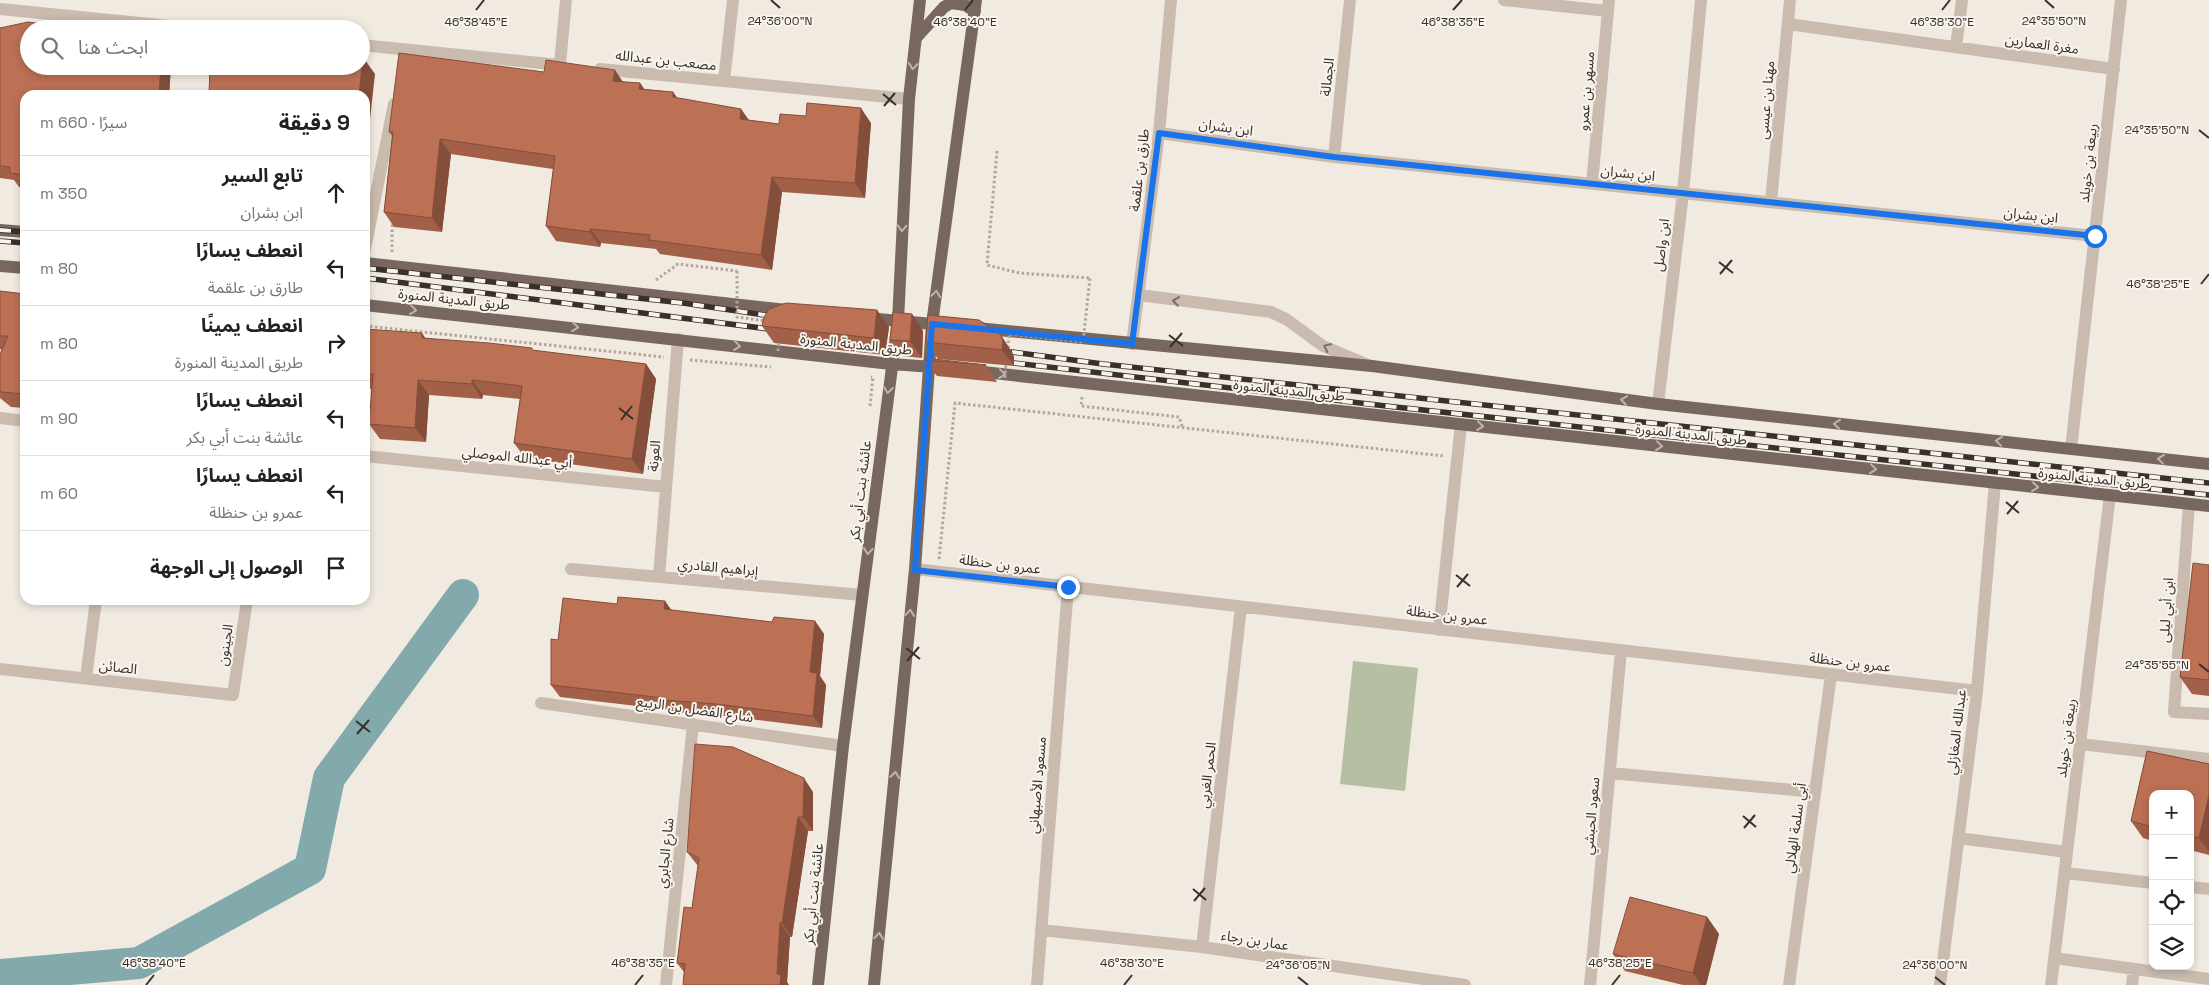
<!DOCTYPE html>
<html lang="ar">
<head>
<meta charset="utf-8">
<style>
  body { margin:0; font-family:"Space Grotesk","Noto Sans Arabic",sans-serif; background:#f2f2f2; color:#222; direction:rtl }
  .controls { position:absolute; right:15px; bottom:15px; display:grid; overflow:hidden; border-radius:10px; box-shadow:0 2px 8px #0003 }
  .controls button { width:45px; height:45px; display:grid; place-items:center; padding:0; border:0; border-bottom:1px solid #e0e0e0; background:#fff; color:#222; font:25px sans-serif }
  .stop { position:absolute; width:15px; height:15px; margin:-11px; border:4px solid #1a73e8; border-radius:50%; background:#fff }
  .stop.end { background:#1a73e8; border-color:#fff; box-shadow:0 1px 5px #0008 }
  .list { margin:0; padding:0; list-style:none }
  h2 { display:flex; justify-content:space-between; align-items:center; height:65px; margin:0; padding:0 20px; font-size:21px }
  h2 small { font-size:16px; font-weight:400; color:#767676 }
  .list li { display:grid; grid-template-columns:32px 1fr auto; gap:15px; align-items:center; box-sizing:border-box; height:75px; padding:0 20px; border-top:1px solid #e0e0e0 }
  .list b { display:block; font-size:19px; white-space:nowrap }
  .list p { margin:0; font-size:16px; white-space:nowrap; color:#767676 }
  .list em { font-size:16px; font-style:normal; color:#767676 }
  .icon { flex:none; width:28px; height:28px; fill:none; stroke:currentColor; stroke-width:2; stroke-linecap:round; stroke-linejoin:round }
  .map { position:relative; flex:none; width:2209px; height:985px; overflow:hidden; direction:ltr }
  .search { position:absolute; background:#fff; box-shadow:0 2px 8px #0003; left:20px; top:20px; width:350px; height:55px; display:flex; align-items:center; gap:12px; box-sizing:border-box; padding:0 18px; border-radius:28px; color:#767676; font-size:19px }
  .panel { position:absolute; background:#fff; box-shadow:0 2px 8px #0003; left:20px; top:90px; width:350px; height:515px; border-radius:15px; direction:rtl }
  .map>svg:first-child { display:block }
  .green { fill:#b5c0a2 }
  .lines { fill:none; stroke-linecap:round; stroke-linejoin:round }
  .river { stroke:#82a9ac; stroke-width:32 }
  .path { stroke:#b5a597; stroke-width:3; stroke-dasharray:2.5 2.5; stroke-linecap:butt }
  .minor { stroke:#c9bbad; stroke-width:12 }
  .primary { stroke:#78675e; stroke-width:12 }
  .rail-casing { stroke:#38302b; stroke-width:5.5 }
  .rail { stroke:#f9f4ed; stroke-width:4; stroke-dasharray:11; stroke-linecap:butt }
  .path-bridge { stroke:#b5a597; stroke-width:3; stroke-dasharray:2.5 2.5; stroke-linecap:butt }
  .wall { fill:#a26048 }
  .shaded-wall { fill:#844e3b }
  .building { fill:#bc7054; stroke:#844e3b }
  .oneway { stroke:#bfb5ad }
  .oneway2 { stroke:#796f66 }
  .route { stroke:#1a73e8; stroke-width:6 }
  .ticks { fill:none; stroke:#38302b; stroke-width:2 }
  .labels { text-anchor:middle; stroke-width:4; stroke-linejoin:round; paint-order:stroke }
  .street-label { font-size:14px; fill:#38302b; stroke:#f9f4ed }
  .ticks-label { font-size:12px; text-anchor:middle; fill:#38302b; stroke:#f9f4ed; stroke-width:4; stroke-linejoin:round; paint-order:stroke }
</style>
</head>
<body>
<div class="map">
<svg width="2209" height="985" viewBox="0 0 2209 985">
  <rect width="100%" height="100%" fill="#f1eae1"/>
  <path class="green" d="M1353,661L1418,668L1405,791L1340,784Z"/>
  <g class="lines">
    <path class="river" d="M0,975L139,963L310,869L329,778L463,595"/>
    <path class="path" d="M997,151L987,265L1019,273L1090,278
      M392,252V228L393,221
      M656,280L678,264L737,271
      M365,326L664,357
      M690,360L771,367
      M1082,397L1081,406L1179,417L1183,429
      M870,406L873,377H871
      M939,559L955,403L1444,456"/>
    <path class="minor" d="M1504,0L1608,11
      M0,9L200,29
      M1788,24L2114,69
      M361,45L560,65
      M1956,47L1962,0
      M560,64L566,0
      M600,69L909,99
      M724,81L733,0
      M1159,133L1334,157L2095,236
      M1334,157L1350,0
      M1592,184L1609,0
      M1771,202L1790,0
      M365,249L394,104
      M1139,295L1271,312L1286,319L1323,346L1366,364
      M1132,344L1159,133L1171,0
      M1658,404L1683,193L1701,0
      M0,418L25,421
      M2071,449L2121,0
      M365,456L666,487
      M2189,504L2174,712L2209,714
      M571,569L862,595
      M915,569L1977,691
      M659,577L678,339
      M1439,630L1461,424
      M0,669L233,695L247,600
      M86,678L96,600
      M541,703L843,746
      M2080,744L2209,759
      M1610,773L1815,792
      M1958,838L2067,852
      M2065,873L2153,883
      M2190,887L2209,889
      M1041,930L1202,947L1465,985
      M1202,947L1241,607
      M2054,958L2209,979
      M666,985L693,724
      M1037,985L1068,587
      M1590,985L1621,650
      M1789,985L1831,675
      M1940,985L1977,691L1995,483
      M2051,985L2110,495
      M2132,985L2134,969"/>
    <path class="primary" d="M916,38L944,7L951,3L965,5L975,11
      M0,230L25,232
      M365,263L787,310
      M0,266L25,268
      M365,305L891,364L947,368
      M867,318L944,325
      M977,328L1372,366L1658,404L2209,464
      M974,371L2209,506
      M818,985L843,746L898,321L909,99L920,0
      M874,985L915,569L932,324L976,0"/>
    <g class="rail-casing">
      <path id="rail" d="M0,230L25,232
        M0,241L25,243
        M365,268L683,303L778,317
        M365,278L777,330
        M1012,352L1103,364L2209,483
        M1014,363L1386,406L2209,495"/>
    </g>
    <use href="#rail" class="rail"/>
    <path class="path-bridge" d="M737,271V317L766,321
      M1008,348L1009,334L1083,342L1090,278
      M778,351L779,341
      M1005,378L1006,361"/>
  </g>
  <path class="wall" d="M59,26L123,29L164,27L29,66H171L169,95H25V187H19L14,180L0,178V28Z
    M544,72L623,82L640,83L644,89L673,92L677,98L741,109L749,120L779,124L871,123L865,198L782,192L772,270L660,254L656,249L601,243L600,247L556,241L546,226L553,169L451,154L442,232L394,227L384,212L392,136L389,132Z
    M0,291L25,294V408L11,407L0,398V354L2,350L0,349Z
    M877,310L889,327L885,355L774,343L762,326Z
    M912,314L923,331L922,358L902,356L890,340Z
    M928,315L1012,352L1014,357V366L938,359L926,342Z
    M365,329L426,338L646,364L656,379L643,474L525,458L514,443L520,399L483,395L482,399L429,395L426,442L380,439L369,424L372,389L366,388L365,387Z
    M925,360L986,365L997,382L937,376Z
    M2209,565V696L2192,694L2180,677Z
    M665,601L671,610L772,622L815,621L824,634L820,676L826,685L822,728L725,716L673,712L671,710L560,697L551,685L558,640L617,604Z
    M2147,751L2209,764V855L2190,850V794H2153V841L2143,838L2131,821Z
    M813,792V831H808L792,937H790L787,982L789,985H683L684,972L677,963L692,908L698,866L687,852Z
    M1707,917L1719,934L1706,985H1683L1625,971L1613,954Z"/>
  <path class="shaded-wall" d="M363,57L375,74L367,146L365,142V95H359Z
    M161,66H171L169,95H159Z
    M615,70L625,85L613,81Z
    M640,83L650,97L639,89Z
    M673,92L683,106L673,97Z
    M861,108L871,123L865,198L855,183Z
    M741,109L751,124L740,119Z
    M440,139L451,154L442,232L432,218Z
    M772,177L782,192L772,270L761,255Z
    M590,229L601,243L600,247L590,232Z
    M877,310L889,327L885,355L874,338Z
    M912,314L923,331L922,358L910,341Z
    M422,333L432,348L422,338Z
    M1001,335L1012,352L1014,357V366L1002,350Z
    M646,364L656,379L643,474L632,459Z
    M418,380L429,395L426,442L415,428Z
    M472,380L483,395L482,399L472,384Z
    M665,601L674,614L664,609Z
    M815,621L824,634L820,676L826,685L822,728L813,716L810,672Z
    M804,778L813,792V831L803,817Z
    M2209,795V852L2199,838Z
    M798,817L808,831L792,937L782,923Z
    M1707,917L1719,934L1706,985H1701L1693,973Z
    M780,923L790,937L787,982L789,985H780L777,974Z"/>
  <path class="building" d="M28,22L59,26L60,22L123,29L124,24L164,27L163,29H29V66H161L159,95H25V175L10,173V167L0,166V28Z
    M399,53L544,72L546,60L615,70L613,81L640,83L639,89L673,92V97L741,109L740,119L779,124L780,114L806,116L807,103L861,108L855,183L772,177L761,255L649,240L650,235L590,229V232L546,226L555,156L440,139L432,218L384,212L393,132H389Z
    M361,57H363L359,95H209L210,66H361Z
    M0,291L25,294V394L1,392L0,391V354L8,336H0Z
    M786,303L877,310L874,338L762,326L764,317L769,309Z
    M893,312L912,314L910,341L890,340Z
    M928,315L979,320L1001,335L1003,341L1002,350L926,342Z
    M365,329L422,333V338L489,343L532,348V350L646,364L632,459L514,443L522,386L472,380V384L418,380L415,428L369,424L373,374H365Z
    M925,358L986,365L925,360Z
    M2193,563L2209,565V680L2180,677Z
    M618,597L665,601L664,609L772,622L774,617L815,621L810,672L817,673L813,716L716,704L664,700V698L551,685V639L558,640L563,598L617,604Z
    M695,744L733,747L804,778L803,817H798L782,923H780L777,974L781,975L780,985H683L685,964L677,963L684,907L692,908L699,858L687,852Z
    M2147,751L2209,764V795L2199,838L2190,836V794H2153V827L2131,821Z
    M1630,897L1707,917L1693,973L1613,954Z"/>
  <defs><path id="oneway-chevron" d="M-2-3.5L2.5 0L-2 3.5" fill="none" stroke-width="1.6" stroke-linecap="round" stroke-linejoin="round" transform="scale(1.25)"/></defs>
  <g class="oneway">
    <use href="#oneway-chevron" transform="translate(913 66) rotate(96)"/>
    <use href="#oneway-chevron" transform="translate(902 228) rotate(93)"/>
    <use href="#oneway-chevron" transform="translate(936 294) rotate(-82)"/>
    <use href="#oneway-chevron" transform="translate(413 310) rotate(6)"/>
    <use href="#oneway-chevron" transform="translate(575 327) rotate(6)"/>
    <use href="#oneway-chevron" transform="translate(737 346) rotate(7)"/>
    <use href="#oneway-chevron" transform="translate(1002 374) rotate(6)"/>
    <use href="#oneway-chevron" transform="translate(888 390) rotate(97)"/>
    <use href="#oneway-chevron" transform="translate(1624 400) rotate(-172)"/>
    <use href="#oneway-chevron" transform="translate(1837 424) rotate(-174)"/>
    <use href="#oneway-chevron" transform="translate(1480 426) rotate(6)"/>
    <use href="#oneway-chevron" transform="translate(1999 441) rotate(-174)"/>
    <use href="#oneway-chevron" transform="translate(1659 446) rotate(6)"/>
    <use href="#oneway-chevron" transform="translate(2161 459) rotate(-174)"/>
    <use href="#oneway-chevron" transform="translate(1873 469) rotate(6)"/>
    <use href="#oneway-chevron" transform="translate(2035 487) rotate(6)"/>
    <use href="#oneway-chevron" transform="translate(868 551) rotate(97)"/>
    <use href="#oneway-chevron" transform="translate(910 613) rotate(-84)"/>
    <use href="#oneway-chevron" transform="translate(895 775) rotate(-84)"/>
    <use href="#oneway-chevron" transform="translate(879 936) rotate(-84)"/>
  </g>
  <g class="oneway2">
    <use href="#oneway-chevron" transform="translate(1176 301) rotate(-172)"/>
    <use href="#oneway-chevron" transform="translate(1327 347) rotate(-154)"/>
  </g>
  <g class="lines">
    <path class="route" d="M1068,587L915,570L932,324L1132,344L1159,133L1334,157L2095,236"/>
  </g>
  <path class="ticks" d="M771,0L780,8M2045,0L2054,8M476,10L484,0M965,10L973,0M1453,10L1462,0M1942,10L1950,0M883,94L896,105M884,106L895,93M2199,130L2209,138M1719,262L1733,273M1720,274L1732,260M2201,284L2209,274M1169,335L1183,346M1170,347L1182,333M619,408L633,419M621,420L632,406M2006,502L2019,513M2007,514L2018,501M1456,575L1470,586M1457,587L1468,574M906,648L920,659M907,661L919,647M2199,664L2209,672M356,721L370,732M357,734L369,720M1743,816L1756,827M1744,828L1755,815M1193,889L1206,900M1194,901L1205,888M1298,977L1308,985M1935,977L1945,985M146,985L154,975M635,985L643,975M1124,985L1132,975M1612,985L1620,975"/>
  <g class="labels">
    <g class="street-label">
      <text transform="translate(2042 44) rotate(8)" y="5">مغرة العمارين</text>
      <text transform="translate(666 60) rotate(6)" y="5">مصعب بن عبدالله</text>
      <text transform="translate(1327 77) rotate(-84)" y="5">الجمالة</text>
      <text transform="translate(1586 91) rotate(-85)" y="5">مسهر بن عمرو</text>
      <text transform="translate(1766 100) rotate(-85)" y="5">مهنا بن عيسى</text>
      <text transform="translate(1226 127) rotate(8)" y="5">ابن بشران</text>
      <text transform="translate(2088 163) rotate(-84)" y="5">ربيعة بن خويلد</text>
      <text transform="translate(1139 170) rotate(-83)" y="5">طارق بن علقمة</text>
      <text transform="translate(1628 173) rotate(6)" y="5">ابن بشران</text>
      <text transform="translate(2031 215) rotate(6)" y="5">ابن بشران</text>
      <text transform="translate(1661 245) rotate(-83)" y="5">ابن واصل</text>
      <text transform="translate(454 299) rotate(6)" y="5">طريق المدينة المنورة</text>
      <text transform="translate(856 344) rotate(6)" y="5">طريق المدينة المنورة</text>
      <text transform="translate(1289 390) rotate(6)" y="5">طريق المدينة المنورة</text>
      <text transform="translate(1691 434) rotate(6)" y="5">طريق المدينة المنورة</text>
      <text transform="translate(654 456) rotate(-85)" y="5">العونة</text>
      <text transform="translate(517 457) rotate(6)" y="5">أبي عبدالله الموصلي</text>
      <text transform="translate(2094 478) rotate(6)" y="5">طريق المدينة المنورة</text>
      <text transform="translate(860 491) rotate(-83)" y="5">عائشة بنت أبي بكر</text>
      <text transform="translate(1000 564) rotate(7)" y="5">عمرو بن حنظلة</text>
      <text transform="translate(718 567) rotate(5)" y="5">إبراهيم القادري</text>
      <text transform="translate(2166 610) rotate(-86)" y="5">ابن أبي ليلى</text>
      <text transform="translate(1447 615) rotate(7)" y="5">عمرو بن حنظلة</text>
      <text transform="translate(225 645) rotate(-82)" y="5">الجينون</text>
      <text transform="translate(1850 662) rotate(7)" y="5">عمرو بن حنظلة</text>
      <text transform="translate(118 667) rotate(6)" y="5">الصائن</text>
      <text transform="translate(695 709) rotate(8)" y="5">شارع الفضل بن الربيع</text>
      <text transform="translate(1956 732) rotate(-83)" y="5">عبدالله المغازلي</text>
      <text transform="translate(2066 738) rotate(-83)" y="5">ربيعة بن خويلد</text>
      <text transform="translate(1207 775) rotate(-83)" y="5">الحمر الغربي</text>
      <text transform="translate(1037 785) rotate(-85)" y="5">مسعود الأصبهاني</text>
      <text transform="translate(1591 816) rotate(-85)" y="5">سعود الحبشي</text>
      <text transform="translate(1795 828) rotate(-82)" y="5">أبي سلمة الهلالي</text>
      <text transform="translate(665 853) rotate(-84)" y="5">شارع الجابري</text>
      <text transform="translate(813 894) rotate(-84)" y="5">عائشة بنت أبي بكر</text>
      <text transform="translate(1255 940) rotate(9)" y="5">عمار بن رجاء</text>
    </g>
  </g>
  <g class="ticks-label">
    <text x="2054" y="25">24°35'50"N</text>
    <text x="780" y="25">24°36'00"N</text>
    <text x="476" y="26">46°38'45"E</text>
    <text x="965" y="26">46°38'40"E</text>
    <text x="1453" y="26">46°38'35"E</text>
    <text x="1942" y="26">46°38'30"E</text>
    <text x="2157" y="134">24°35'50"N</text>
    <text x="2158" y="288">46°38'25"E</text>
    <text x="2157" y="669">24°35'55"N</text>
    <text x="154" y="967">46°38'40"E</text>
    <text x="643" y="967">46°38'35"E</text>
    <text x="1132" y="967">46°38'30"E</text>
    <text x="1620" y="967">46°38'25"E</text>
    <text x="1298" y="969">24°36'05"N</text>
    <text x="1935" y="969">24°36'00"N</text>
  </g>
</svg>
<div class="controls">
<button>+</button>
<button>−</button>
<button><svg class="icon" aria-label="locate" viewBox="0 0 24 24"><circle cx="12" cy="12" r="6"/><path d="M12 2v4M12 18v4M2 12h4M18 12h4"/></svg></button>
<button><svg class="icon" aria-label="layers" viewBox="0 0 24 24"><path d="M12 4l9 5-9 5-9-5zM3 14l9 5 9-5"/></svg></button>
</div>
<div class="stop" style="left:2095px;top:236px"></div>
<div class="stop end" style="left:1068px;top:587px"></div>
<div class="search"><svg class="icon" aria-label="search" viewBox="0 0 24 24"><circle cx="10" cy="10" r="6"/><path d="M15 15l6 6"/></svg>ابحث هنا</div>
<section class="panel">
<h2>9 دقيقة<small>سيرًا · 660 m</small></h2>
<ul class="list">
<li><svg class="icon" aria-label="ahead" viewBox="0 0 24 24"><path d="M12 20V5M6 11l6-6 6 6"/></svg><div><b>تابع السير</b><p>ابن بشران</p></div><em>350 m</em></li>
<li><svg class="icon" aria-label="left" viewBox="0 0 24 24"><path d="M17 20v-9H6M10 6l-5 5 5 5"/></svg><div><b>انعطف يسارًا</b><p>طارق بن علقمة</p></div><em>80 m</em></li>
<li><svg class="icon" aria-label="right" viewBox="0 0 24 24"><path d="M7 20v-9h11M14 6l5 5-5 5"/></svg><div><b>انعطف يمينًا</b><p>طريق المدينة المنورة</p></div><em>80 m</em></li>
<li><svg class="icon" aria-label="left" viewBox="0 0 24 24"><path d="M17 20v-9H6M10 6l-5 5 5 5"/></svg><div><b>انعطف يسارًا</b><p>عائشة بنت أبي بكر</p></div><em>90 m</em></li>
<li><svg class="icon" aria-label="left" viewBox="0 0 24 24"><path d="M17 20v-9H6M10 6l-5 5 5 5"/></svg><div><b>انعطف يسارًا</b><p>عمرو بن حنظلة</p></div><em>60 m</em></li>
<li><svg class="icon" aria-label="arrive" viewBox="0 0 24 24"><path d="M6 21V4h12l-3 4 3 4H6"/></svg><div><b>الوصول إلى الوجهة</b></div></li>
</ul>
</section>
</div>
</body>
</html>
